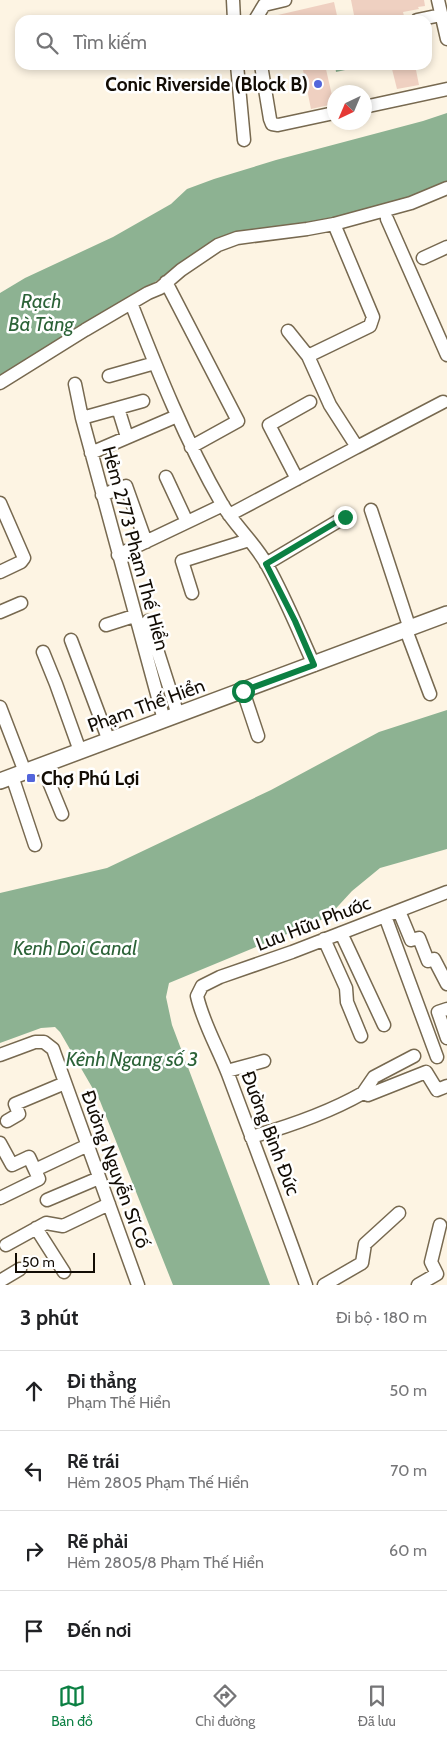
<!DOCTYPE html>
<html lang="vi">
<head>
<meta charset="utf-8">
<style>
  body { margin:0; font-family:Cabin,sans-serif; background:#f2f2f2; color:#202124 }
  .compass { position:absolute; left:327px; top:85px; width:45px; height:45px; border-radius:50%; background:#fff; box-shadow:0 2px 8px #0003; rotate:224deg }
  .scale { position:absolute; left:15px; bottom:12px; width:80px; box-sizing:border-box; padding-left:5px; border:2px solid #120c04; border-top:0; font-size:14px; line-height:18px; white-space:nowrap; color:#120c04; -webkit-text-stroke:4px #fff; paint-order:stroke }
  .stop { position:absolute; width:15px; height:15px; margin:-11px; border:4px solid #0b8043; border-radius:50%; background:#fff }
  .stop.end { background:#0b8043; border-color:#fff; box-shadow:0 1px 5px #0008 }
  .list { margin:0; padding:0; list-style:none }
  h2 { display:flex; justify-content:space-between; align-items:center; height:65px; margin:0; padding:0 20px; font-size:21px }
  h2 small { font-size:16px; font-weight:400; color:#757577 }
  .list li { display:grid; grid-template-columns:32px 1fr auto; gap:15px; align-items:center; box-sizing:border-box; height:80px; padding:0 20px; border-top:1px solid #e0e0e0 }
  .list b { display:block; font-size:19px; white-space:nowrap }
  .list p { margin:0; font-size:16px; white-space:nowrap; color:#757577 }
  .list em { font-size:16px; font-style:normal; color:#757577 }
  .icon { flex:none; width:28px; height:28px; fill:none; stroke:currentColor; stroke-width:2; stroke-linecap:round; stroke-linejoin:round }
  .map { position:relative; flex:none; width:447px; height:1285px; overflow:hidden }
  .search { position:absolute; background:#fff; box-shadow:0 2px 8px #0003; left:15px; right:15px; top:15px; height:55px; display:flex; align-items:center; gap:12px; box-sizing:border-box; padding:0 18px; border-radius:15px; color:#757577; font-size:19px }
  .sheet { height:385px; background:#fff }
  nav { display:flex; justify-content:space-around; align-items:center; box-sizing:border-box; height:70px; border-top:1px solid #e0e0e0; background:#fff; font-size:14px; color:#757577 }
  nav a { display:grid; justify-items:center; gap:2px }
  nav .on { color:#0b8043 }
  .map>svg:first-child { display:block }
  .water { fill:#8db292 }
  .building { fill:#efd0c1 }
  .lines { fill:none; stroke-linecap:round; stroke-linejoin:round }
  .minor-casing { stroke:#776950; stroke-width:15 }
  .major-casing { stroke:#776950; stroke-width:18 }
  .minor { stroke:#fff; stroke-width:12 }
  .major { stroke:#fff; stroke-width:15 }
  .route { stroke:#0b8043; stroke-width:6 }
  .poi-dot { fill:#5365db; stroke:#fff; stroke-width:2 }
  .labels { text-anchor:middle; stroke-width:5; stroke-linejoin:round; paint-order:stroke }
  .poi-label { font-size:19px; font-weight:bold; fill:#120c04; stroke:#fff; text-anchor:end }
  .street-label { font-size:19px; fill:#120c04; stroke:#fff }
  .water-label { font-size:20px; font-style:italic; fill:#2c6338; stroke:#fff }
</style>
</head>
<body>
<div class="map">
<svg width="447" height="1285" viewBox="0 0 447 1285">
  <rect width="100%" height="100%" fill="#fdf4e3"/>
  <path class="water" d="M335,65H368L336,72Z
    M447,113V184L370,211L339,216L291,227L255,230L167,274L0,384V293L25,278L113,237L171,204L187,189L214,179L276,160L423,121Z
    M447,710V849L380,868L352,891L328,917L169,983L166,997L172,1025L270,1285H173L100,1101L60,1032L55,1027L41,1028L0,1043V893L107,868L271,790L379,732Z"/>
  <path class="building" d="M351,0H424L425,6L418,7L419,9L403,12L405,20H382L381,18L355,20Z
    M334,2L338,20H265V18Z
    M302,65H325L334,104L311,109Z
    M391,65H415L419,85L397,89Z"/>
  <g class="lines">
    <g class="minor-casing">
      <path id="minor" d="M233,0L234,20
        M438,0L447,39
        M255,20L264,5L285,0
        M417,20L441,15
        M237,65L244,140
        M261,65L270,119L272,124L278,125L334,113
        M364,107L447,89
        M387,219L447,355
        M423,258L447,247
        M166,282L238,421L191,447
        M131,303C158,372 185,440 222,504C235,526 255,543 267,565C285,597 299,632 314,665
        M308,356L370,326L373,317L334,224
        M109,376L155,363
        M0,383L85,330L148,293L160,288L181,270L218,245L237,238L307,229L334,224L411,203L447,188
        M75,384L82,418L164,720
        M118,408L127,437
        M82,418L143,401
        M357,447L443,402
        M91,453L177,416
        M166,477L187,522
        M297,479L269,425L310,402
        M102,495L126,486L146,542
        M0,503L24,558L21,562L0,572
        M371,510L410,629
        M229,515L357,447L330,405L308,356L288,331
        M118,555L223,505
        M266,564L345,517
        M192,593L182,561L249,540
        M0,612L21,603
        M148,621L178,715
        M106,625L134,616
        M406,630L430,694
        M71,640L109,741
        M43,652L56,684L80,751
        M243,691L258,736
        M0,707L25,772
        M42,765L62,814
        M12,776L35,845
        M399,911L411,940L419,938L428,961L434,959L447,984
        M385,916L437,1057
        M341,933L384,1025
        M324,939L346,988L347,1002L361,1036
        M447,1009L438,1012L447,1038
        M0,1055L35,1042H44L53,1049L138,1285
        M227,1071L264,1061
        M363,1093L374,1077L414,1056
        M7,1121L19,1114L15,1104L65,1083
        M251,1137C290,1126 328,1113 363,1093L368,1095L426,1072L437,1090L447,1086
        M0,1143L12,1165L29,1157L35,1170
        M0,1198L39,1179L35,1170L88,1145
        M47,1200L99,1178
        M36,1228L64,1272
        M6,1245L46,1223L63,1226L109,1204
        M0,1281L20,1269
        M306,1285C281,1214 254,1144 228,1074C218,1048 203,1023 197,996L202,986L220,977L292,952L447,892
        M324,1285L362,1263L365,1244L399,1213
        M418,1285L437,1274L431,1262L440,1225"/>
    </g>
    <g class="major-casing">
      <path id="major" d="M0,781L447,614"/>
    </g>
    <use href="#minor" class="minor"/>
    <use href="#major" class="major"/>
  </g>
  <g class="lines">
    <path class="route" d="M243,691L314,665L295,621L266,564L345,517"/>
  </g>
  <g class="poi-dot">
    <circle cx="318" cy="84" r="5"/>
    <rect x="26" y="773" width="10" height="10" rx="2.5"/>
  </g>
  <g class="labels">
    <g class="poi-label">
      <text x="308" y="91">Conic Riverside (Block B)</text>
      <text x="41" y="785" text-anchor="start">Chợ Phú Lợi</text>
    </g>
    <g class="street-label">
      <text transform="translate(136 548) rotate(75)" y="7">Hẻm 2773 Phạm Thế Hiển</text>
      <text transform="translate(146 705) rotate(-20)" y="7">Phạm Thế Hiển</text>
      <text transform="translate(313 923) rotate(-21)" y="7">Lưu Hữu Phước</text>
      <text transform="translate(271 1133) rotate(69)" y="7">Đường Bình Đức</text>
      <text transform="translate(116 1169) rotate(70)" y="7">Đường Nguyễn Sĩ Cố</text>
    </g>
    <g class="water-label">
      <text x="41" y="308">Rạch<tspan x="41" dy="23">Bà Tàng</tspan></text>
      <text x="75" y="955">Kenh Doi Canal</text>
      <text x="132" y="1066">Kênh Ngang số 3</text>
    </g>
  </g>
</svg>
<svg class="compass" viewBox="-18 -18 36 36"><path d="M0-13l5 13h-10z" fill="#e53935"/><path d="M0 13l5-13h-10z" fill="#757577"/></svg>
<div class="scale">50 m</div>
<div class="stop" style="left:243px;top:691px"></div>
<div class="stop end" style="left:345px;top:517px"></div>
<div class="search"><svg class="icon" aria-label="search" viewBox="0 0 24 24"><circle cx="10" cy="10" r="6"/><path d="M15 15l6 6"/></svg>Tìm kiếm</div>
</div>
<section class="sheet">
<h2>3 phút<small>Đi bộ · 180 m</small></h2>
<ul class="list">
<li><svg class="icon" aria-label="ahead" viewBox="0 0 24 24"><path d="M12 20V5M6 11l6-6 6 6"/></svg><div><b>Đi thẳng</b><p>Phạm Thế Hiển</p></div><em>50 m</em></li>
<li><svg class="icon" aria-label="left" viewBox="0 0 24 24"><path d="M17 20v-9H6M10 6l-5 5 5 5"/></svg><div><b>Rẽ trái</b><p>Hẻm 2805 Phạm Thế Hiển</p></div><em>70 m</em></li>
<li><svg class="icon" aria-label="right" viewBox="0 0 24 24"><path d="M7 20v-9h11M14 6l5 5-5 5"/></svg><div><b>Rẽ phải</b><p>Hẻm 2805/8 Phạm Thế Hiển</p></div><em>60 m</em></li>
<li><svg class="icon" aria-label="arrive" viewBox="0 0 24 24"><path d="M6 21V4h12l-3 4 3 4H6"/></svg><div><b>Đến nơi</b></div></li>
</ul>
</section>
<nav>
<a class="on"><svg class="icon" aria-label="map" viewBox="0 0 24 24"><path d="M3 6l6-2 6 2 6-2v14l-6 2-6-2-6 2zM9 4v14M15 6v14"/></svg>Bản đồ</a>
<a><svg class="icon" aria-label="directions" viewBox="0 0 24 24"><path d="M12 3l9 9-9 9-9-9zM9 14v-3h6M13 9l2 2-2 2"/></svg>Chỉ đường</a>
<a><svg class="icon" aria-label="saved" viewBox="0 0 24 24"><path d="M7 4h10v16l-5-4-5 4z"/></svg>Đã lưu</a>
</nav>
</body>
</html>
